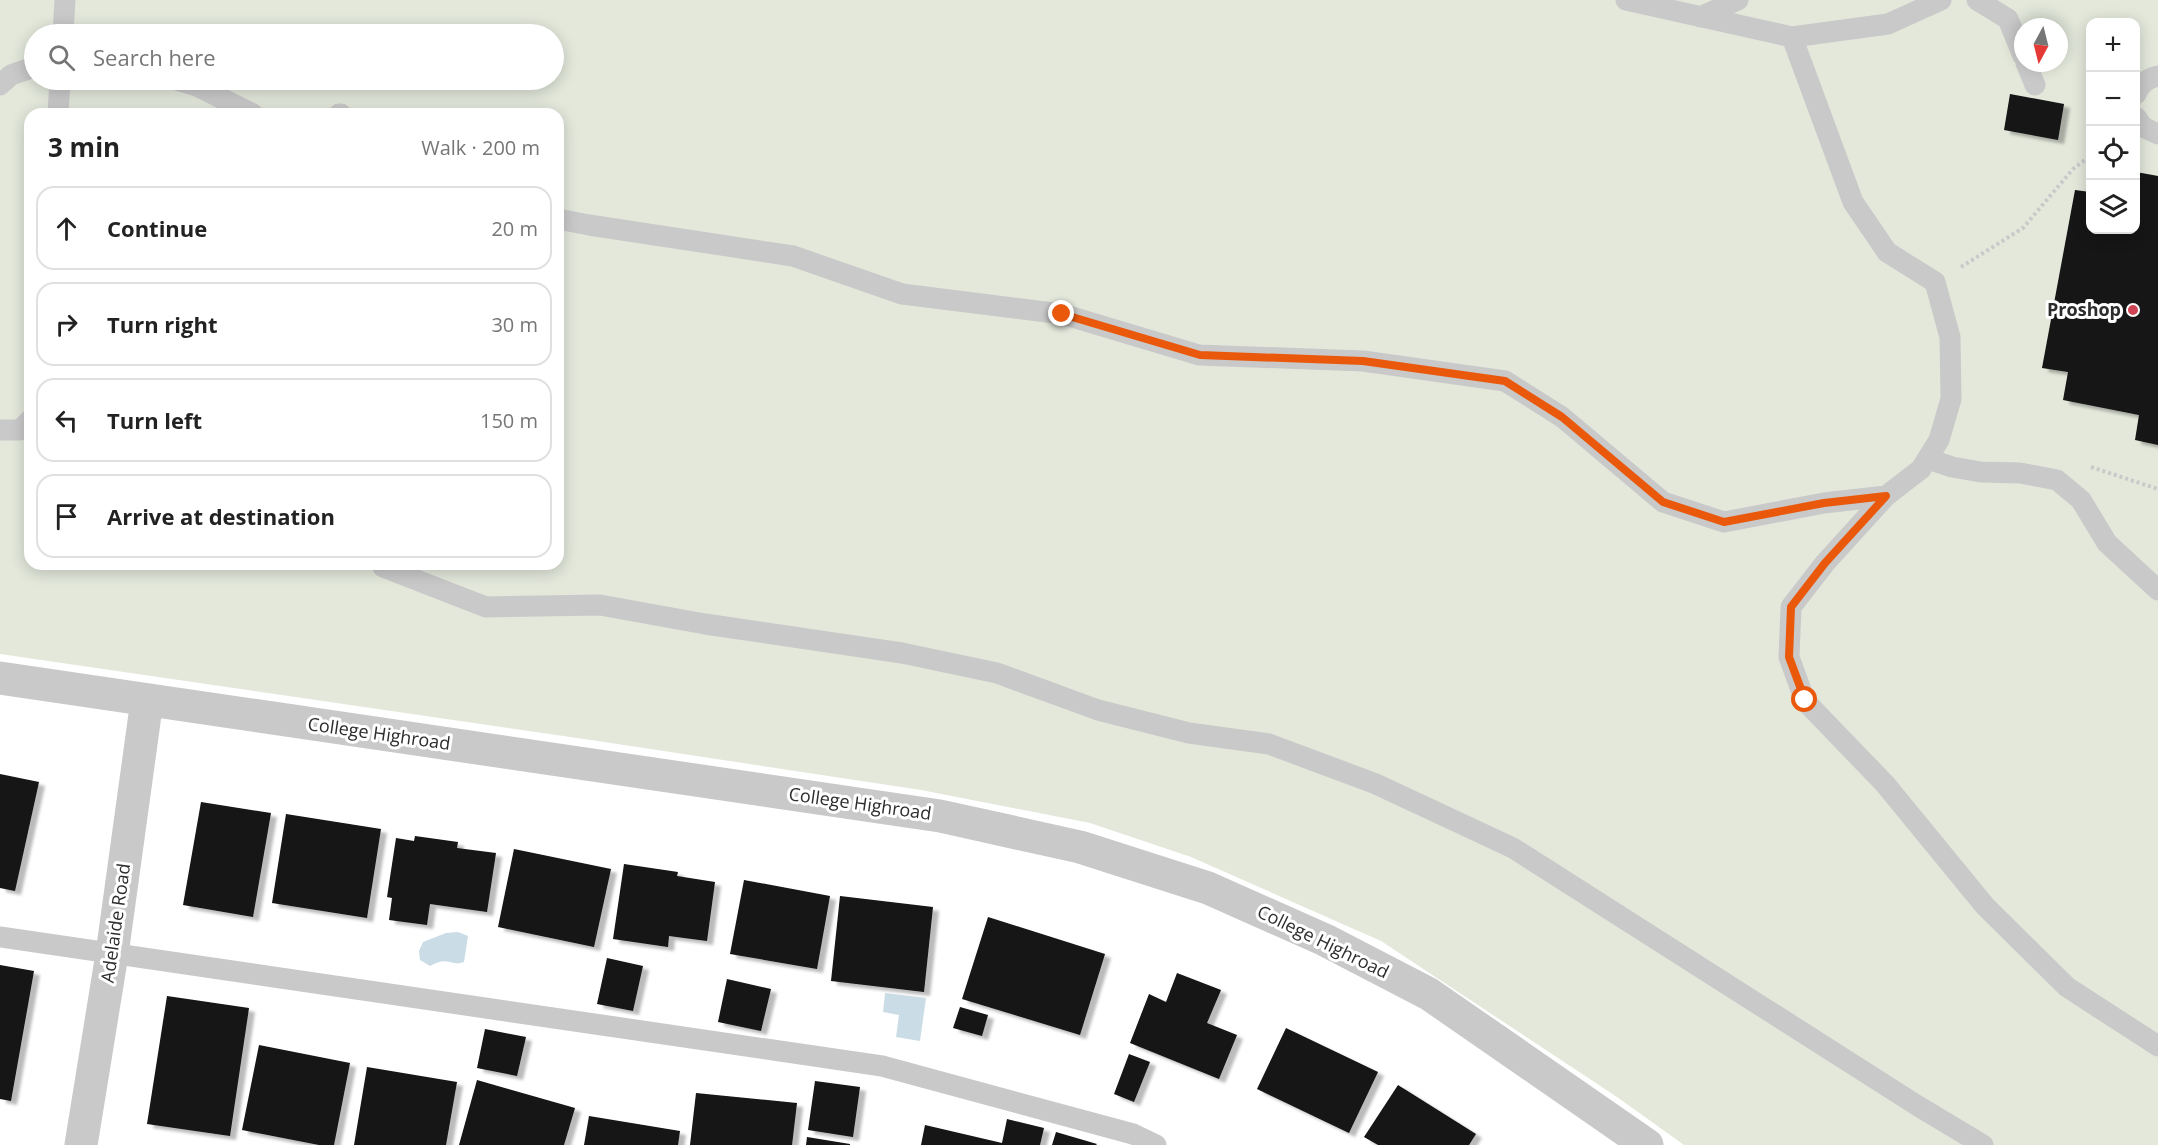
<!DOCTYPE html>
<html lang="en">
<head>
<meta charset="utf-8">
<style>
  body { margin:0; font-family:"Open Sans",sans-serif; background:#f2f2f2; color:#222 }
  .controls { position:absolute; right:18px; top:18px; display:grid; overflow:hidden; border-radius:12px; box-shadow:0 3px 15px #0003 }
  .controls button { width:54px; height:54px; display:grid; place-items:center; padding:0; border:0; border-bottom:2px solid #e0e0e0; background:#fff; color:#222; font:30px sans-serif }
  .compass { position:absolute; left:2014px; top:18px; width:54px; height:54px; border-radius:50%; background:#fff; box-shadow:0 3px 15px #0003; rotate:187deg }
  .stop { position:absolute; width:18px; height:18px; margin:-14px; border:4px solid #ea580c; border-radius:50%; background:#fff }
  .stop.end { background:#ea580c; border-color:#fff; box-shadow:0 2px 6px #0008 }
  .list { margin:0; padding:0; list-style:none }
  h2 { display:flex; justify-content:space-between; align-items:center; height:78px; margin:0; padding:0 24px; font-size:26px }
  h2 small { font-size:20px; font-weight:400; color:#767676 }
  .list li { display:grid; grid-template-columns:39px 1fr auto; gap:18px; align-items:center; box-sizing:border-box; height:84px; margin:0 12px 12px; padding:0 12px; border:2px solid #e0e0e0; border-radius:18px }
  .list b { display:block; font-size:22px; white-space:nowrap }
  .list em { font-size:20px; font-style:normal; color:#767676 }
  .icon { flex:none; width:33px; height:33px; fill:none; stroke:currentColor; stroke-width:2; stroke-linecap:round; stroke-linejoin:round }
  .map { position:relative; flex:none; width:2158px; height:1145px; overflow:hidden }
  .search { position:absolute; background:#fff; box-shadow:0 3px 15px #0003; left:24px; top:24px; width:540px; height:66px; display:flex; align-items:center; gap:15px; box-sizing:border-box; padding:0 21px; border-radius:33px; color:#767676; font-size:22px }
  .panel { position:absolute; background:#fff; box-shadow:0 3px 15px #0003; left:24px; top:108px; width:540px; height:462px; border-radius:18px }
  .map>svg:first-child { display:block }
  .green { fill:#e3e8db; fill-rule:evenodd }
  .water { fill:#cadce6 }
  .building { fill:#131313; filter:url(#shadow) }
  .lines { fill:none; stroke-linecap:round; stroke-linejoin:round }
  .path { stroke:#c9c9c9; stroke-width:4; stroke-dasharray:3 3; stroke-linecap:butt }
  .lane { stroke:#c9c9c9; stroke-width:21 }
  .street { stroke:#c9c9c9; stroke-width:33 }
  .route { stroke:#ea580c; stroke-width:8 }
  .poi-dot { fill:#ce4353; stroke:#fff; stroke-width:2 }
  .labels { text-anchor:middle; stroke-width:6; stroke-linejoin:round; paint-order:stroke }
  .poi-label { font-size:18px; font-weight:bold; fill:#2c2c2c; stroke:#fff; text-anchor:end }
  .street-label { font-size:18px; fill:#2c2c2c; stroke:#fff }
</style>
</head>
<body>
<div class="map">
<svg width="2158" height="1145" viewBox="0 0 2158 1145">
  <defs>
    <filter id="shadow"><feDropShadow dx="6" dy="4" stdDeviation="1.5" flood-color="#0004"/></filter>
  </defs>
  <rect width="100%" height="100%" fill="#fff"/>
  <path class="green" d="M0,0H2158V1145H1684L1617,1097L1381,941L1191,857L1090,823L921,790L591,740L0,654ZM2090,22H2136V230H2090ZM2023,27H2059V63H2023ZM34,34H554V80H34ZM30,114H558V564H30Z"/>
  <path class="water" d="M458,932L468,936L464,962C450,967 449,955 430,966L420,960L419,951L423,942L446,933Z
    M885,993L926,998L920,1041L896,1037L899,1015L883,1012Z"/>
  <path class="building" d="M2010,94L2064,104L2058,140L2004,130Z
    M2136,172L2158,176V445L2135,440L2139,415L2063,400L2068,372L2042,368L2075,190L2090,192V230H2136Z
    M0,774L39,782L15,891L0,888Z
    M201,802L271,813L253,917L183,905Z
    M286,814L381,829L367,918L272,903Z
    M415,836L458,842L457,848L496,853L487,912L430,904L427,925L389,920L392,898L387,897L396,838L414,841Z
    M514,849L611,869L594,947L498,927Z
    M624,864L678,872L677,876L715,882L707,941L669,936L668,947L613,939Z
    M744,880L830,896L817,969L730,954Z
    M840,896L933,907L924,992L831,981Z
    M988,917L1105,954L1080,1035L962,999Z
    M607,958L643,966L633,1011L597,1004Z
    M0,965L34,971L11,1101L0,1099Z
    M1177,973L1221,990L1207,1023L1237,1035L1219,1079L1130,1043L1149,994L1166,1002Z
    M727,979L771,989L761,1031L718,1022Z
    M167,996L249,1008L230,1136L147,1124Z
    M960,1007L988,1015L982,1036L953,1028Z
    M1286,1028L1378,1072L1349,1133L1257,1089Z
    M485,1029L526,1037L517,1076L477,1068Z
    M259,1045L350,1063L334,1145H319L242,1130Z
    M1129,1054L1150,1062L1134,1102L1114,1094Z
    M367,1067L457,1082L446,1145H354Z
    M477,1080L575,1108L564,1145H459Z
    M815,1081L860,1087L853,1137L808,1130Z
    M1398,1085L1476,1134L1469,1145H1378L1364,1137Z
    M696,1093L797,1103L792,1145H690Z
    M589,1116L680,1131L678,1145H584Z
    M1007,1119L1044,1128L1040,1145H921L925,1125L1002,1143Z
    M1056,1132L1097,1144L1096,1145H1052Z
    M807,1137L850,1144V1145H806Z"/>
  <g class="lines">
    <path class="path" d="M1961,267L2023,228L2073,169L2090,156
      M2091,467L2158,489"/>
    <path class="lane" d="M1626,0L1792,37L1853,202L1887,252L1935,282L1950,337L1951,399L1939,440L1921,469L1886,496
      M1977,0L2008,19L2023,56
      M1700,17L1738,0
      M63,34L65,0
      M1792,37L1888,24L1941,0
      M2026,63L2035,85
      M176,80L197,86L253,114
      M0,85L11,75L34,67
      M2136,94C2140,84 2148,78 2158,76
      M58,114L60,80
      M339,114H341
      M2136,117L2143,127L2158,134
      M558,219L589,225L793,256L902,294L1062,314L1199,355L1363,361L1505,381L1562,417L1663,502L1724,522L1824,503L1886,496L1825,563L1791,607L1789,657L1805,701L1885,784L1985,906L2067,987L2158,1046
      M0,430H20L30,420
      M1928,459L1952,467L1981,472L2020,473L2057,480L2081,500L2107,543L2158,590
      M382,564L383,567L486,607L600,605L705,624L902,653L997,673L1098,710L1189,733L1269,744L1376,784L1513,848L1918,1106L1983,1145
      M0,937L882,1066L1133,1134L1156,1145"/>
    <path class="street" d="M0,678L940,816L1080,847L1208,888L1325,940L1429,994L1647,1145
      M81,1145L112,954L147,700"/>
  </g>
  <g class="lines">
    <path class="route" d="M1062,314L1200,355L1363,361L1505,381L1562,417L1663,502L1724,522L1824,503L1886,496L1825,563L1791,607L1789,657L1805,700"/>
  </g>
  <circle class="poi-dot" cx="2133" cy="310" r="6"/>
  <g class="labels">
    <g class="poi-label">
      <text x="2121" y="316">Proshop</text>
    </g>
    <g class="street-label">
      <text transform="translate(379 734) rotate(8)" y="6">College Highroad</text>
      <text transform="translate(860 804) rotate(8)" y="6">College Highroad</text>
      <text transform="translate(116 923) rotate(-82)" y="6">Adelaide Road</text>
      <text transform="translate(1323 942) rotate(26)" y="6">College Highroad</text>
    </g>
  </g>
</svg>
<div class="controls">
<button>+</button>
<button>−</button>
<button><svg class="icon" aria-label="locate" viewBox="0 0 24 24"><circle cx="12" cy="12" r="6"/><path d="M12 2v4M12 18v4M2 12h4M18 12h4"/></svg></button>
<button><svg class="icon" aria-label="layers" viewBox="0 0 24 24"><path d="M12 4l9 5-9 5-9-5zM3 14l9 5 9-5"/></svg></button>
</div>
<svg class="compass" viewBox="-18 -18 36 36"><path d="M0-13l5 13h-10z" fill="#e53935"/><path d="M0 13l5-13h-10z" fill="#767676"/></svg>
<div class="stop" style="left:1805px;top:700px"></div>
<div class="stop end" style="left:1062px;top:314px"></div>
<div class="search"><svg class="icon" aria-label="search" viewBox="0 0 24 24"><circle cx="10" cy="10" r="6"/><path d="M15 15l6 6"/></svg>Search here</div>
<section class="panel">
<h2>3 min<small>Walk · 200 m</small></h2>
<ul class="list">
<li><svg class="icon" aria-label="ahead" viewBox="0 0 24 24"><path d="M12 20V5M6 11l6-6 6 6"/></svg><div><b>Continue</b></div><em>20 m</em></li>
<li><svg class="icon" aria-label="right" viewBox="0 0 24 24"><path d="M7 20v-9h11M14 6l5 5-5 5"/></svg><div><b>Turn right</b></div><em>30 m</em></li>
<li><svg class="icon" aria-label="left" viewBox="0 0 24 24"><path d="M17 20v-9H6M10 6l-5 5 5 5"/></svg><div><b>Turn left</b></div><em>150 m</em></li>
<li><svg class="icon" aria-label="arrive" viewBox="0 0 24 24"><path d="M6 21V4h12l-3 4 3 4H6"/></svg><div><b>Arrive at destination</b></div></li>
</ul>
</section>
</div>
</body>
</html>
